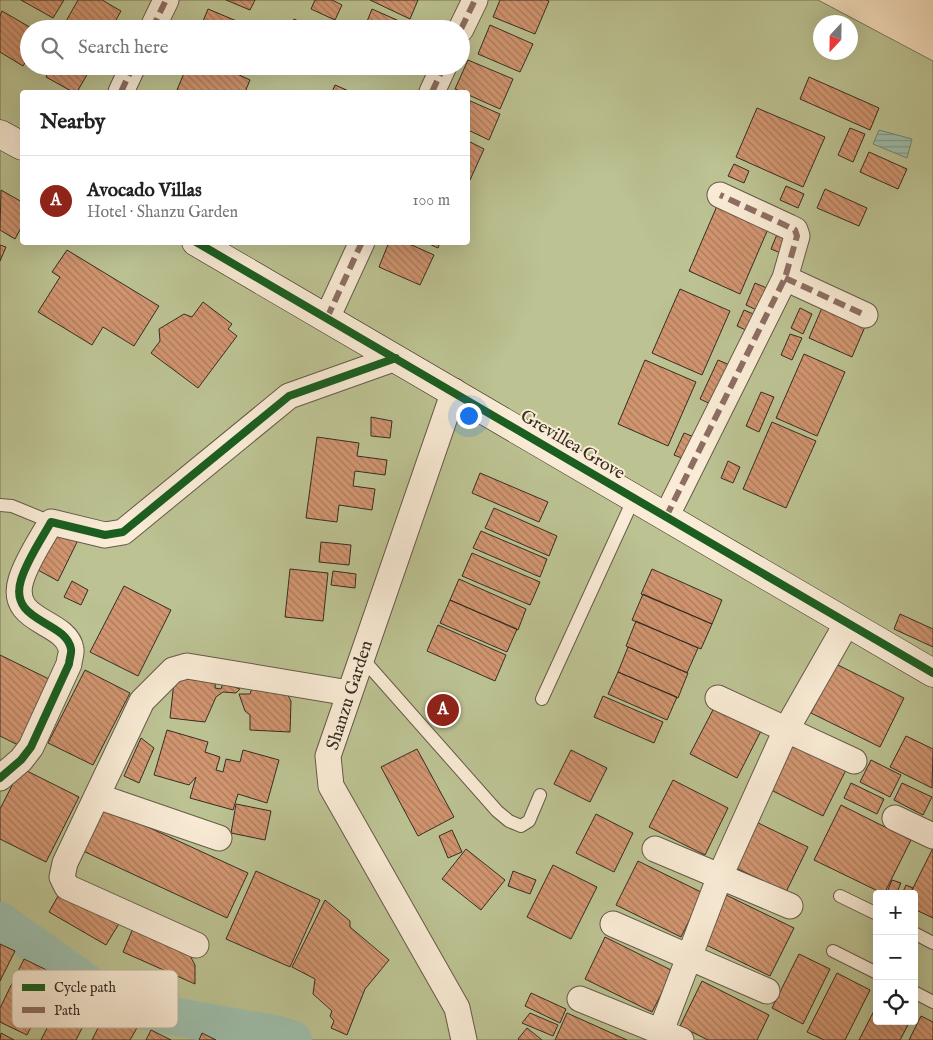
<!DOCTYPE html>
<html lang="en">
<head>
<meta charset="utf-8">
<style>
  body { margin:0; font-family:"IM FELL English",serif; background:#f2f2f2; color:#222 }
  .controls { position:absolute; right:15px; bottom:15px; display:grid; overflow:hidden; border-radius:5px; box-shadow:0 5px 20px #0002 }
  .controls button { width:45px; height:45px; display:grid; place-items:center; padding:0; border:0; border-bottom:1px solid #e0e0e0; background:#fff; color:#222; font:25px sans-serif }
  .compass { position:absolute; left:813px; top:15px; width:45px; height:45px; border-radius:50%; background:#fff; box-shadow:0 5px 20px #0002; rotate:202deg }
  .you { position:absolute; left:468px; top:415px; width:18px; height:18px; margin:-12px; border:4px solid #fff; border-radius:50%; background:#1a73e8; box-shadow:0 0 0 8px #1a73e833 }
  .badge { display:grid; place-items:center; width:32px; height:32px; border-radius:50%; background:#8f2418; color:#fff; font-size:16px; font-weight:700 }
  .pin { position:absolute; translate:-50% -50%; border:2px solid #fff; box-shadow:0 1px 5px #0006 }
  .list { margin:0; padding:0; list-style:none }
  h2 { display:flex; justify-content:space-between; align-items:center; height:65px; margin:0; padding:0 20px; font-size:21px }
  h2 small { font-size:16px; font-weight:400; color:#767676 }
  .list li { display:grid; grid-template-columns:32px 1fr auto; gap:15px; align-items:center; box-sizing:border-box; height:90px; padding:0 20px; border-top:1px solid #e0e0e0 }
  .list b { display:block; font-size:19px; white-space:nowrap }
  .list p { margin:0; font-size:16px; white-space:nowrap; color:#767676 }
  .list em { font-size:16px; font-style:normal; color:#767676 }
  .icon { flex:none; width:28px; height:28px; fill:none; stroke:currentColor; stroke-width:2; stroke-linecap:round; stroke-linejoin:round }
  .map { position:relative; flex:none; width:933px; height:1040px; overflow:hidden }
  .search { position:absolute; background:#fff; box-shadow:0 5px 20px #0002; left:20px; top:20px; width:450px; height:55px; display:flex; align-items:center; gap:12px; box-sizing:border-box; padding:0 18px; border-radius:28px; color:#767676; font-size:19px }
  .panel { position:absolute; background:#fff; box-shadow:0 5px 20px #0002; left:20px; top:90px; width:450px; height:155px; border-radius:5px }
  .map>svg:first-child { display:block }
  .garden { fill:#bcc292; stroke:#79785a; fill-rule:evenodd }
  .water { fill:url(#water-rules); stroke:#748474 }
  .lines { fill:none; stroke-linecap:round; stroke-linejoin:round }
  .river { stroke:#9ebeab; stroke-width:38 }
  .building { fill:url(#building-back-hatch); stroke:#362d22 }
  .lane-casing { stroke:#665a49; stroke-width:14 }
  .street-casing { stroke:#665a49; stroke-width:27 }
  .secondary-casing { stroke:#362d22; stroke-width:29 }
  .lane { stroke:#f9ebd5; stroke-width:12 }
  .street { stroke:#f9ebd5; stroke-width:25 }
  .secondary { stroke:#f9ebd5; stroke-width:28 }
  .quiet { stroke:#8d6e63; stroke-width:6; stroke-dasharray:12 6; stroke-linecap:butt }
  .cycleway-casing { stroke:#f9ebd5; stroke-width:11 }
  .cycleway { stroke:#1b5e20; stroke-width:8 }
  .labels { text-anchor:middle; stroke-width:4; stroke-linejoin:round; paint-order:stroke }
  .street-label { font-size:18px; fill:#362d22; stroke:#f9ebd5 }
  .key { fill:#f9ebd5; stroke:#beb29f; stroke-width:1 }
  .key-label { font-size:14px; fill:#362d22 }
</style>
</head>
<body>
<div class="map">
<svg width="933" height="1040" viewBox="0 0 933 1040">
  <defs>
    <pattern id="water-rules" width="6" height="5" patternUnits="userSpaceOnUse" patternTransform="scale(1.25)"><rect width="6" height="5" fill="#9ebeab"/><path d="M0 2.5h6" fill="none" stroke="#829b8b"/></pattern>
    <pattern id="building-back-hatch" width="6" height="6" patternUnits="userSpaceOnUse" patternTransform="scale(1.25)"><rect width="6" height="6" fill="#d19570"/><path d="M-1 5l2 2M0 0l6 6M5-1l2 2" fill="none" stroke="#aa7a5c"/></pattern>
  </defs>
  <rect width="100%" height="100%" fill="#f6e0bf"/>
  <filter id="stains"><feTurbulence type="fractalNoise" baseFrequency=".004" numOctaves="4"/><feColorMatrix values="0 0 0 0 .2 0 0 0 0 .09 0 0 0 0 .02 0 0 0 .5 -.17"/></filter>
  <radialGradient id="worn" r=".72"><stop offset=".6" stop-color="#630" stop-opacity="0"/><stop offset="1" stop-color="#630" stop-opacity=".3"/></radialGradient>
  <path class="garden" d="M0,0H818L933,61V1040H0ZM820,22H850V52H820ZM29,29H461V66H29ZM22,92H468V242H22ZM877,894H914V1021H877Z"/>
  <path class="water" d="M879,130L912,139L907,158L873,144Z"/>
  <g class="lines">
    <path class="river" d="M0,921L121,1007L279,1035L293,1040"/>
  </g>
  <path class="building" d="M21,0H64L53,18Z
    M78,0H102L121,11L111,29H75L65,23Z
    M226,0H255L250,10Z
    M315,0H332L342,5L335,20L311,9Z
    M370,0H418L410,19Z
    M500,0H546L549,1L535,34L493,17Z
    M208,9L239,22L236,29H206L201,26Z
    M372,9L406,24L404,29H364Z
    M2,11L33,29H29V56L23,66L0,52V16Z
    M294,19L316,29H289Z
    M490,25L533,44L520,72L478,54Z
    M468,60L513,79L500,109L455,89Z
    M52,66H92L77,92H73L46,77Z
    M187,66H220L250,80L245,92H183L177,90Z
    M809,77L879,108L870,130L800,99Z
    M335,85L351,92H332Z
    M468,100L500,114L489,140L468,130Z
    M757,108L825,137L803,187L736,157Z
    M850,128L865,134L853,162L838,155Z
    M468,141L484,149L470,180L468,179Z
    M869,152L907,169L898,189L860,172Z
    M734,164L749,171L744,183L728,176Z
    M786,186L804,194L798,208L780,200Z
    M825,189L867,208L859,226L817,208Z
    M1,190L22,202V226L15,239L0,230Z
    M717,206L768,229L740,294L689,271Z
    M780,227L793,232L783,254L771,249Z
    M389,242H405L434,255L420,285L379,267Z
    M425,242H440L438,248Z
    M0,245L6,247L0,261Z
    M67,250L159,306L134,346L103,327L92,345L38,312L60,277L52,272Z
    M755,283L769,289L759,311L746,305Z
    M680,289L730,311L702,375L652,353Z
    M203,302L232,324L228,329L237,336L198,388L151,353L160,341L159,329L184,314L192,317Z
    M824,303L867,322L852,357L809,338Z
    M800,308L812,314L803,334L791,328Z
    M744,310L758,316L750,332L737,326Z
    M790,334L802,338L792,360L781,355Z
    M804,354L845,372L817,436L776,418Z
    M645,360L696,382L668,446L618,424Z
    M718,360L732,366L715,406L700,399Z
    M761,392L774,397L759,432L746,426Z
    M371,417L392,421L390,438L371,436Z
    M772,422L816,441L786,508L743,489Z
    M684,433L699,439L689,461L674,455Z
    M317,437L359,443L357,456L387,460L385,475L355,471L353,486L375,489L372,510L339,505L337,522L306,518Z
    M728,461L740,467L733,483L721,478Z
    M480,473L548,502L539,522L472,493Z
    M494,508L557,536L549,556L485,528Z
    M58,530L78,540L58,581L38,570Z
    M481,531L547,559L540,577L473,548Z
    M321,542L351,545L349,565L319,562Z
    M472,553L540,582L530,605L462,576Z
    M290,569L328,573L323,621L285,617Z
    M652,569L722,600L712,624L641,594Z
    M333,571L356,574L355,588L331,585Z
    M459,579L526,609L518,630L450,600Z
    M72,581L88,590L81,605L64,597Z
    M124,586L171,610L138,676L90,652Z
    M643,594L712,624L701,649L632,620Z
    M450,600L517,629L507,652L440,623Z
    M900,614L933,629V647L894,629Z
    M636,621L698,648L687,673L626,646Z
    M438,625L506,655L495,681L427,651Z
    M628,647L688,673L678,698L618,672Z
    M0,655L51,680L18,745L0,736Z
    M836,664L904,698L880,747L811,713Z
    M85,670L130,693L93,765L48,743Z
    M618,672L677,697L667,720L608,694Z
    M175,673L216,677L215,688L221,689L223,683L240,689L236,693L223,692L216,697L205,722L170,718Z
    M255,679L284,688L291,701L290,732L250,730V715L245,711L239,694H250Z
    M603,696L663,722L654,743L594,717Z
    M716,704L763,727L737,778L690,754Z
    M167,730L208,742L205,752L220,757L216,770L223,772L226,759L240,762L243,750L279,760L267,803L238,794L233,810L190,798L196,777L189,785L154,775Z
    M906,736L933,749L932,788L890,767Z
    M141,738L154,748L139,783L124,776Z
    M793,741L847,768L823,816L769,789Z
    M417,749L454,817L418,836L381,767Z
    M571,750L607,768L590,802L554,784Z
    M871,760L901,775L890,797L860,782Z
    M21,768L79,797L46,862L0,839V809Z
    M673,780L728,808L705,855L649,827Z
    M851,783L884,799L877,814L844,798Z
    M902,783L932,797L923,815L894,800Z
    M236,804L271,811L265,840L231,833Z
    M841,805L911,840L884,894L814,860Z
    M102,806L248,873L227,918L81,850Z
    M596,814L633,833L614,872L576,853Z
    M754,821L808,847L786,892L732,866Z
    M452,830L462,852L448,858L439,836Z
    M933,848V918L914,909V894H910Z
    M466,849L505,880L481,910L442,879Z
    M638,861L703,893L681,937L616,905Z
    M553,865L597,887L571,939L527,917Z
    M256,871L320,900L290,967L226,939Z
    M513,871L536,880L530,894L508,886Z
    M892,880L901,883L896,894L887,892Z
    M906,885L913,888L910,894H902Z
    M62,889L120,922L106,945L49,912Z
    M722,893L794,928L770,976L698,941Z
    M325,900L350,921V927L389,960L365,989L347,1035L331,1028L334,1021L330,1016L332,1011L313,994L315,979L292,967Z
    M134,926L186,948L195,965V984L123,952Z
    M605,937L673,971L652,1012L585,979Z
    M0,944L15,951L0,981Z
    M799,954L830,969L803,1024L772,1008Z
    M24,959L57,975L27,1035L0,1022V1008Z
    M837,973L870,990L845,1040H824L807,1032Z
    M702,981L769,1015L757,1040H708L680,1026Z
    M67,988L95,1002L76,1040H41Z
    M531,993L566,1009L560,1023L525,1006Z
    M877,1005V1021H910L900,1040H859Z
    M107,1010L138,1026L130,1040H92Z
    M530,1013L558,1025L553,1036L522,1023Z
    M567,1013L627,1040H555Z
    M921,1016L933,1022V1040H909Z
    M527,1028L542,1040H519L518,1039Z
    M151,1030L171,1040H146Z
    M1,1033L14,1040H0Z
    M202,1033L216,1040H199Z"/>
  <g class="lines">
    <g class="lane-casing">
      <path id="lane" d="M0,505L12,506L51,522
        M361,657L497,811L509,821L521,826L529,821L540,795
        M542,699L634,498
        M840,896L877,914
        M914,933L933,943
        M833,951L877,973
        M914,992L933,1002"/>
    </g>
    <g class="street-casing">
      <path id="street" d="M152,29L166,0
        M461,29L475,0
        M121,92L133,66
        M432,92L444,66
        M785,278L865,315
        M327,318L362,242
        M454,391L328,756L331,786L457,1008L464,1040
        M666,517L785,278L797,236L795,230L789,227L720,195
        M718,698L854,761
        M0,778L21,760L31,747L69,664C69,660 72,653 71,649C66,620 8,623 21,580C27,560 41,540 51,522L105,535L123,532L289,396L396,358
        M97,796L219,838
        M895,818L933,836
        M655,849L790,906
        M613,924L767,991
        M196,945L67,887L62,877L65,863L142,701L173,670L187,666L349,693
        M580,999L681,1040
        M661,1031L720,876L786,730L847,623"/>
    </g>
    <g class="secondary-casing">
      <path id="secondary" d="M0,134L22,146
        M196,242L933,673"/>
    </g>
    <use href="#lane" class="lane"/>
    <use href="#street" class="street"/>
    <use href="#secondary" class="secondary"/>
    <path class="quiet" d="M152,29L166,0
      M461,29L475,0
      M121,92L133,66
      M432,92L444,66
      M785,278L865,315
      M327,318L362,242
      M666,517L785,278L797,236L795,230L789,227L720,195"/>
    <g class="cycleway-casing">
      <path id="cycleway" d="M196,242L933,673
        M0,778L21,760L31,747L69,664C69,660 72,653 71,649C66,620 8,623 21,580C27,560 41,540 51,522L105,535L123,532L289,396L396,358"/>
    </g>
    <use href="#cycleway" class="cycleway"/>
  </g>
  <g class="labels">
    <g class="street-label">
      <text transform="translate(573 444) rotate(31)" y="6">Grevillea Grove</text>
      <text transform="translate(349 695) rotate(-72)" y="6">Shanzu Garden</text>
    </g>
  </g>
  <rect x="12" y="970" width="166" height="58" rx="8" class="key"/>
  <rect x="22" y="984" width="23" height="7" fill="#1b5e20"/>
  <rect x="22" y="1007" width="23" height="6" fill="#8d6e63"/>
  <g class="key-label">
    <text x="54" y="992">Cycle path</text>
    <text x="54" y="1015">Path</text>
  </g>
  <rect width="100%" height="100%" filter="url(#stains)"/>
  <rect width="100%" height="100%" fill="url(#worn)"/>
</svg>
<div class="controls">
<button>+</button>
<button>−</button>
<button><svg class="icon" aria-label="locate" viewBox="0 0 24 24"><circle cx="12" cy="12" r="6"/><path d="M12 2v4M12 18v4M2 12h4M18 12h4"/></svg></button>
</div>
<svg class="compass" viewBox="-18 -18 36 36"><path d="M0-13l5 13h-10z" fill="#e53935"/><path d="M0 13l5-13h-10z" fill="#767676"/></svg>
<div class="you"></div>
<div class="pin badge" style="left:443px;top:710px">A</div>
<div class="search"><svg class="icon" aria-label="search" viewBox="0 0 24 24"><circle cx="10" cy="10" r="6"/><path d="M15 15l6 6"/></svg>Search here</div>
<section class="panel">
<h2>Nearby<small></small></h2>
<ul class="list">
<li><span class="badge">A</span><div><b>Avocado Villas</b><p>Hotel · Shanzu Garden</p></div><em>100 m</em></li>
</ul>
</section>
</div>
</body>
</html>
